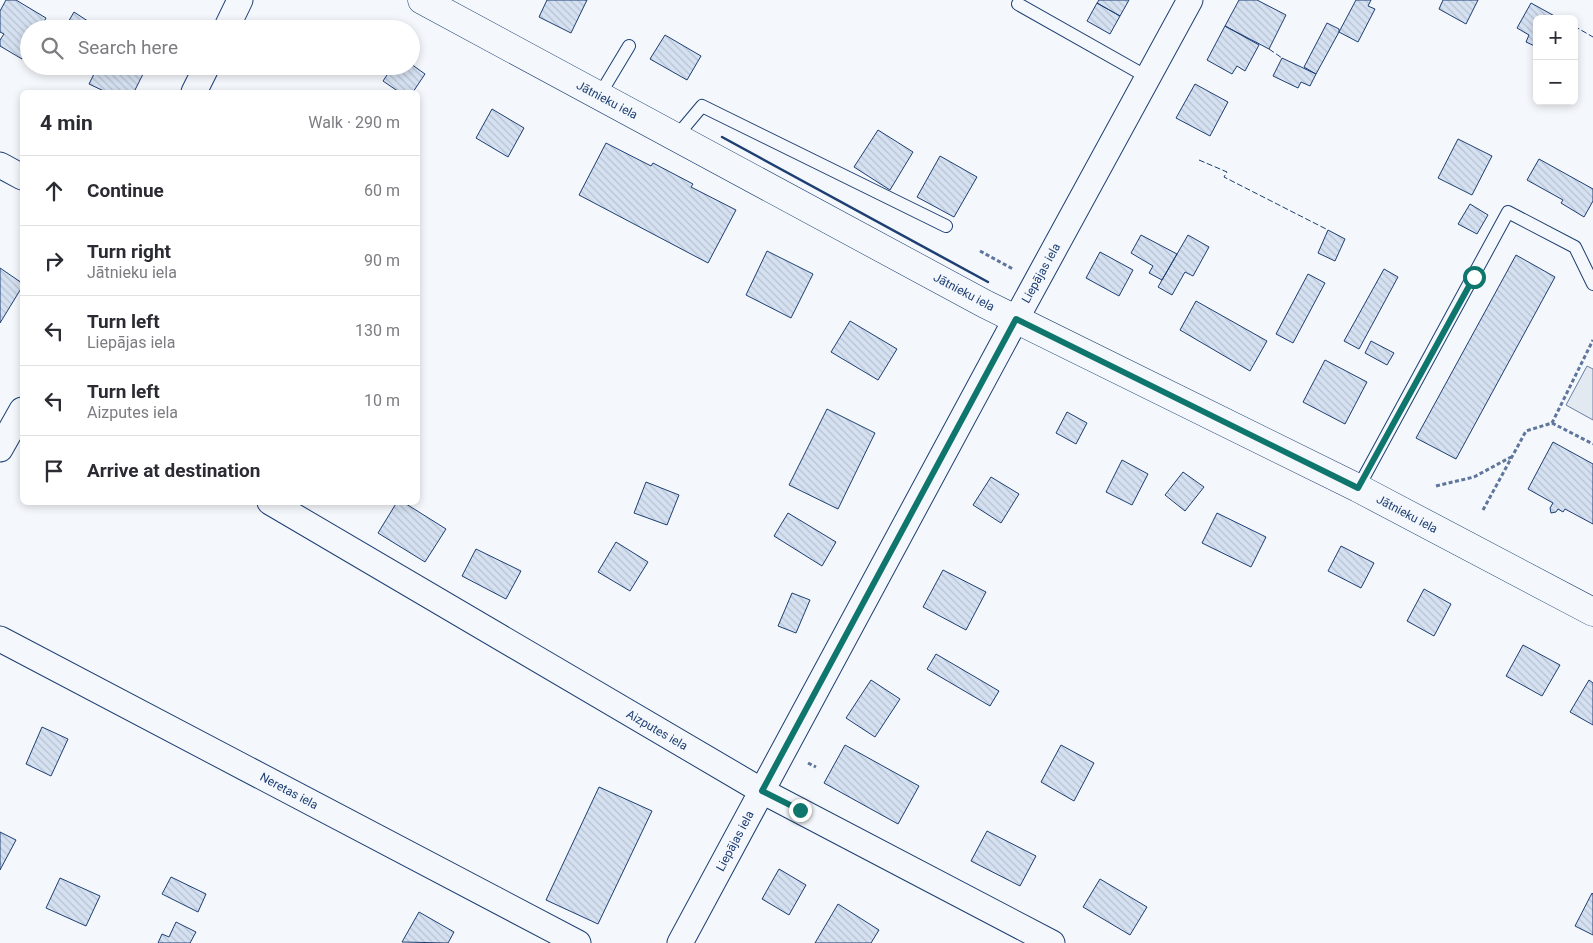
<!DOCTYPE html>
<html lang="en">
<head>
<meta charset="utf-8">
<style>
  body { margin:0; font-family:Roboto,sans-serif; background:#f2f2f3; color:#2b2b33 }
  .controls { position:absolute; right:15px; top:15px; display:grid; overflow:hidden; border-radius:8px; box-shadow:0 2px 8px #0003 }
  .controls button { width:45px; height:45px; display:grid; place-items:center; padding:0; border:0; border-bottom:1px solid #e1e1e2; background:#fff; color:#2b2b33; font:25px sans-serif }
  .stop { position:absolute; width:15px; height:15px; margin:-11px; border:4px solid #0f766e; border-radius:50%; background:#fff }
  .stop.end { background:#0f766e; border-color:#fff; box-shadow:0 1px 5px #0008 }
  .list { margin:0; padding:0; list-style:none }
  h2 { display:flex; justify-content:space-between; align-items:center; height:65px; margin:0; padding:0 20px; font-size:21px }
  h2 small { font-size:16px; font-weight:400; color:#7c7c81 }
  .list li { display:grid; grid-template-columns:32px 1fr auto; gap:15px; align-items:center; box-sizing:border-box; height:70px; padding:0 20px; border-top:1px solid #e1e1e2 }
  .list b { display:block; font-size:19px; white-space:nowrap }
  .list p { margin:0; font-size:16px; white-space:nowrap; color:#7c7c81 }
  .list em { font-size:16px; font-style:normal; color:#7c7c81 }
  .icon { flex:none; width:28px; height:28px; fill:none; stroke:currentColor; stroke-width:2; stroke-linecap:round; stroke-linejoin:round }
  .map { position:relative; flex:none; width:1593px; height:943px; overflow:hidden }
  .search { position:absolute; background:#fff; box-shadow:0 2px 8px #0003; left:20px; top:20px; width:400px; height:55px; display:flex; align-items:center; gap:12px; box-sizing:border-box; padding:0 18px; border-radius:28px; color:#7c7c81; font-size:19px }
  .panel { position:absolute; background:#fff; box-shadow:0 2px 8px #0003; left:20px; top:90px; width:400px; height:415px; border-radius:8px }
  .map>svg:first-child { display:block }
  .garden { fill:#e3e9f0; stroke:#687fa3 }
  .building { fill:url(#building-back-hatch); stroke:#1d3f73 }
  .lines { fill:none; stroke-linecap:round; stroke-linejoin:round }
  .lane-casing { stroke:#1d3f73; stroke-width:14 }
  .street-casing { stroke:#1d3f73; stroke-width:27 }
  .secondary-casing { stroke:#1d3f73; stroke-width:29 }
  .path { stroke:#5e769c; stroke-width:3; stroke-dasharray:4 2.5; stroke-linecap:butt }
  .lane { stroke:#f4f7fb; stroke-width:12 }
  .street { stroke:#f4f7fb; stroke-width:25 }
  .secondary { stroke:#f4f7fb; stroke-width:28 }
  .fence { stroke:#1d3f73; stroke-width:1; stroke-dasharray:6 2.5; stroke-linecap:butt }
  .wall { stroke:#1d3f73; stroke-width:2.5 }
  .route { stroke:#0f766e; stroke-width:6 }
  .labels { text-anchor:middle; stroke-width:4; stroke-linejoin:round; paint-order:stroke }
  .street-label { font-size:12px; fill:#1d3f73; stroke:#f4f7fb }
</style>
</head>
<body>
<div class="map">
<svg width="1593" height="943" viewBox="0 0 1593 943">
  <defs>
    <pattern id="building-back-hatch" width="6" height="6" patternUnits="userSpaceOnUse" patternTransform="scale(1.25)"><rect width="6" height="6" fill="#d5e0f0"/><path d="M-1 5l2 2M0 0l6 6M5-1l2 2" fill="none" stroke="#b6c1d1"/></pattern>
  </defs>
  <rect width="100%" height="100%" fill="#f4f7fb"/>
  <path class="garden" d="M1587,366L1593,369V420L1566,405Z"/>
  <path class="building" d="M6,0H16L46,18L40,29H29V47L22,59L0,46V40L4,34L0,32V11Z
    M547,0H587L571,33L539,17Z
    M1099,0H1129L1120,16L1097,3Z
    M1239,0H1257L1286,15L1269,49L1225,26Z
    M1356,0H1371L1368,6L1375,9L1358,42L1339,32Z
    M1443,0H1478L1466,24L1439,9Z
    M1097,3L1120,16L1110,34L1087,21Z
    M1531,3L1560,19H1537V47L1526,42L1529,35L1517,28Z
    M74,12L100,29H64Z
    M1327,23L1339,29V32L1316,74L1304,67Z
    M1225,26L1259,45L1245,71L1237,66L1232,74L1207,60Z
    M665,35L701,56L687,80L650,59Z
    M1282,58L1316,74L1310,86L1301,82L1298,88L1273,76Z
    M411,64L425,74L413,92H399L383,81L393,66H411Z
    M98,66H143L146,68L134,92H106L89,84Z
    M1195,84L1228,102L1210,136L1176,118Z
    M492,109L524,128L508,157L476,138Z
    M878,130L913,152L890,190L854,167Z
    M1458,139L1492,156L1472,195L1438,178Z
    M606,143L651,166L653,163L693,184L691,187L736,210L708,263L579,195Z
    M940,156L977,177L954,217L917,197Z
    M1539,159L1593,189V201L1584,217L1561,203L1563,200L1527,180Z
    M1470,204L1488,215L1477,234L1458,224Z
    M1328,230L1345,239L1335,261L1318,253Z
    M1141,235L1177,254L1162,280L1149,273L1153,266L1131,253Z
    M1188,235L1209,247L1193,276L1185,272L1172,295L1158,287Z
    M767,251L813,274L791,318L746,295Z
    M1100,252L1133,270L1119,296L1086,278Z
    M1516,255L1555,277L1456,459L1416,438Z
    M0,268L22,283V287L0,323Z
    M1384,269L1398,277L1359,349L1344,341Z
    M1308,274L1325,283L1293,343L1276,334Z
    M1196,301L1267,341L1250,371L1180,330Z
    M850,321L897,349L878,380L831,352Z
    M1371,341L1394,353L1387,365L1365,353Z
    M1325,360L1367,382L1345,424L1303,402Z
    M827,409L875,433L838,509L789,485Z
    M1067,412L1087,423L1076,444L1056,433Z
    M1553,442L1593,464V524L1565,509L1563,512L1558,509L1556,512L1551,513L1550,508L1553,503L1528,489Z
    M1122,460L1148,474L1132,505L1106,492Z
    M1183,472L1204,487L1185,511L1165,495Z
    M991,477L1019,494L1001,523L973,505Z
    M646,482L679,495L667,525L634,513Z
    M397,502H403L446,529L425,562L378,533Z
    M788,513L836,542L822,566L774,536Z
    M1217,513L1266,537L1251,567L1202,543Z
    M616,542L648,562L630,591L598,572Z
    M1341,546L1374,563L1361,588L1328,571Z
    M476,549L521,571L506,599L462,576Z
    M943,570L986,592L966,630L923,607Z
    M1424,589L1451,604L1434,636L1407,621Z
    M792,593L810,600L796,633L778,626Z
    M1523,645L1560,665L1542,696L1506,676Z
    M936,654L999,691L990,706L927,669Z
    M871,680L900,699L875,737L846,718Z
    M1589,680L1593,683V725L1570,712Z
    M42,727L68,739L51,776L26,764Z
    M845,745L919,786L898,824L824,783Z
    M1061,745L1094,763L1074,801L1041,782Z
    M599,787L652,811L598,924L546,900Z
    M987,831L1036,856L1020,886L971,861Z
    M0,832L16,840L0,870Z
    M779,869L806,885L789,915L762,899Z
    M171,877L206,894L198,912L162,894Z
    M60,878L100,896L86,926L46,908Z
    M1100,879L1147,907L1130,935L1083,907Z
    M1592,893L1593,894V935L1575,926Z
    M838,904L879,930L871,943H815Z
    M419,912L454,932L448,943L402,942Z
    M176,922L196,932L190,943H158L162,934L169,937Z"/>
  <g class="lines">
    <g class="lane-casing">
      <path id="lane" d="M1018,4L1149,78
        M599,96L629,46
        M676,137L702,106L946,226
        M1358,488L1508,212L1575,247L1593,284"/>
    </g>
    <g class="street-casing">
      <path id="street" d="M226,29L240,0
        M194,92L207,66
        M0,165L22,177
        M0,449L22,410
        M270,502L762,791L1052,943
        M0,639L578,943
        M680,943L1016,319L1190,0"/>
    </g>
    <g class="secondary-casing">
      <path id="secondary" d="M422,0L985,304L1358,488L1593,612"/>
    </g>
    <path class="path" d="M980,251L1013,269
      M1552,423L1593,444
      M1436,486L1474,477L1511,457
      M1483,510L1526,431L1552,423L1593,340
      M808,763L816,767"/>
    <use href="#lane" class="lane"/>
    <use href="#street" class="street"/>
    <use href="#secondary" class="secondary"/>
    <path class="fence" d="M1574,26L1593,37
      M1269,49L1282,58
      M1199,160L1227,172L1224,177L1328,230"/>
    <path class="wall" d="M722,137L988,282"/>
  </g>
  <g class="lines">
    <path class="route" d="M800,810L762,791L1016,319L1358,488L1474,277"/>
  </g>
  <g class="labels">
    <g class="street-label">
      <text transform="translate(607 100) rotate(28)" y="4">Jātnieku iela</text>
      <text transform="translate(1041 273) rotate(-61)" y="4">Liepājas iela</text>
      <text transform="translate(964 292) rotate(28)" y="4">Jātnieku iela</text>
      <text transform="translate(1407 514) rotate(28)" y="4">Jātnieku iela</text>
      <text transform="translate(657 730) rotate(30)" y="4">Aizputes iela</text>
      <text transform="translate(289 791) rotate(28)" y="4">Neretas iela</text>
      <text transform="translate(735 841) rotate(-62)" y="4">Liepājas iela</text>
    </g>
  </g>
</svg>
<div class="controls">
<button>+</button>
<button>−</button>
</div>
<div class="stop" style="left:1474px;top:277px"></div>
<div class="stop end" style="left:800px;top:810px"></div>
<div class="search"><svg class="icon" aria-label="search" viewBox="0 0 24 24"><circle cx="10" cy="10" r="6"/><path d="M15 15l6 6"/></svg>Search here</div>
<section class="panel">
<h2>4 min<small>Walk · 290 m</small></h2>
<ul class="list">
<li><svg class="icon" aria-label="ahead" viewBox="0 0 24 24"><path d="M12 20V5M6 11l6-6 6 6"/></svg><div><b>Continue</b></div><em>60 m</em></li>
<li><svg class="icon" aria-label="right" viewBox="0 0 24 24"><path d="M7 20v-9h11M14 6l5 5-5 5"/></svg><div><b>Turn right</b><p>Jātnieku iela</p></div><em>90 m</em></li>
<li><svg class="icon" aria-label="left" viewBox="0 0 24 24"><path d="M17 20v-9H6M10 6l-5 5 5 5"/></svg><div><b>Turn left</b><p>Liepājas iela</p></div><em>130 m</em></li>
<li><svg class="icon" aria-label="left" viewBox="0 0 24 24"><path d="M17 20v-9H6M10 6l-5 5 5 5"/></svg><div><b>Turn left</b><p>Aizputes iela</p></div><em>10 m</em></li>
<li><svg class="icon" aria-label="arrive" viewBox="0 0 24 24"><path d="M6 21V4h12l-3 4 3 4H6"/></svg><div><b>Arrive at destination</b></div></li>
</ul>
</section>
</div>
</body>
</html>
